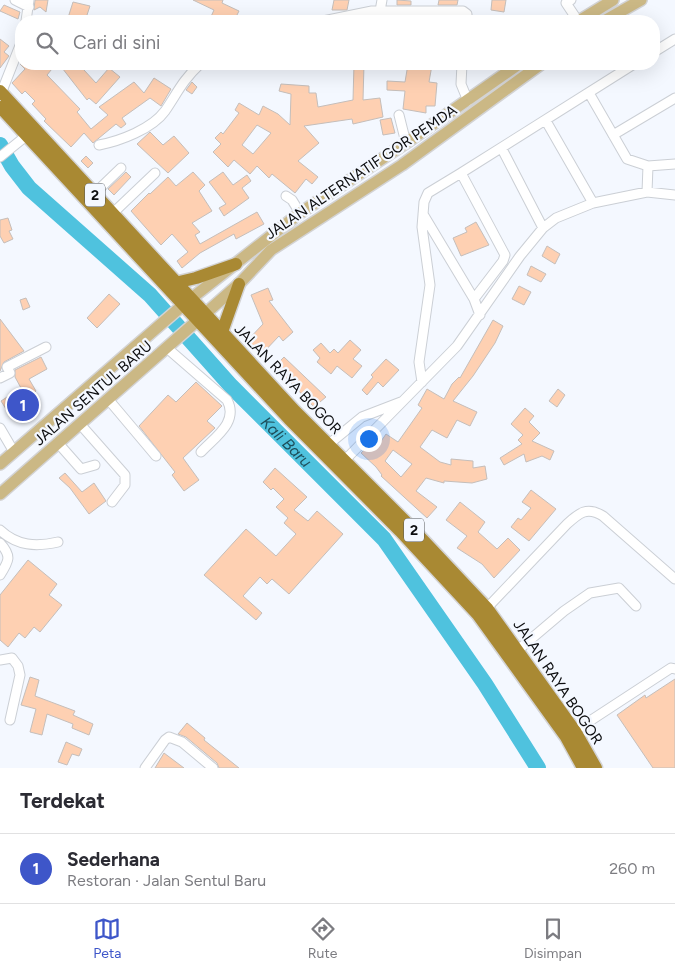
<!DOCTYPE html>
<html lang="id">
<head>
<meta charset="utf-8">
<style>
  body { margin:0; font-family:Figtree,sans-serif; background:#f2f2f3; color:#2b2b33 }
  .you { position:absolute; left:368px; top:438px; width:18px; height:18px; margin:-12px; border:4px solid #fff; border-radius:50%; background:#1a73e8; box-shadow:0 0 0 8px #1a73e833 }
  .badge { display:grid; place-items:center; width:32px; height:32px; border-radius:50%; background:#3e56c9; color:#fff; font-size:16px; font-weight:700 }
  .pin { position:absolute; translate:-50% -50%; border:2px solid #fff; box-shadow:0 1px 5px #0006 }
  .list { margin:0; padding:0; list-style:none }
  h2 { display:flex; justify-content:space-between; align-items:center; height:65px; margin:0; padding:0 20px; font-size:21px }
  h2 small { font-size:16px; font-weight:400; color:#7c7c81 }
  .list li { display:grid; grid-template-columns:32px 1fr auto; gap:15px; align-items:center; box-sizing:border-box; height:70px; padding:0 20px; border-top:1px solid #e1e1e2 }
  .list b { display:block; font-size:19px; white-space:nowrap }
  .list p { margin:0; font-size:16px; white-space:nowrap; color:#7c7c81 }
  .list em { font-size:16px; font-style:normal; color:#7c7c81 }
  .icon { flex:none; width:28px; height:28px; fill:none; stroke:currentColor; stroke-width:2; stroke-linecap:round; stroke-linejoin:round }
  .map { position:relative; flex:none; width:675px; height:768px; overflow:hidden }
  .search { position:absolute; background:#fff; box-shadow:0 5px 20px #0002; left:15px; right:15px; top:15px; height:55px; display:flex; align-items:center; gap:12px; box-sizing:border-box; padding:0 18px; border-radius:20px; color:#7c7c81; font-size:19px }
  .sheet { height:135px; background:#fff }
  nav { display:flex; justify-content:space-around; align-items:center; box-sizing:border-box; height:70px; border-top:1px solid #e1e1e2; background:#fff; font-size:14px; color:#7c7c81 }
  nav a { display:grid; justify-items:center; gap:2px }
  nav .on { color:#3e56c9 }
  .map>svg:first-child { display:block }
  .lines { fill:none; stroke-linecap:round; stroke-linejoin:round }
  .river { stroke:#4fc2de; stroke-width:16 }
  .building { fill:#fed0b2; stroke:#c5beba; fill-rule:evenodd }
  .minor-casing { stroke:#cbcfd5; stroke-width:11 }
  .major-casing { stroke:#d3d3d4; stroke-width:14 }
  .highway-casing { stroke:#d3d3d4; stroke-width:15 }
  .minor { stroke:#fff; stroke-width:9 }
  .major { stroke:#cbb885; stroke-width:11 }
  .highway { stroke:#a98933; stroke-width:12 }
  .labels { text-anchor:middle; stroke-width:4.5; stroke-linejoin:round; paint-order:stroke }
  .shield { fill:#f4f8ff; stroke:#525457; stroke-width:1 }
  .shield-label { font-size:14px; font-weight:bold; fill:#0c0d0f }
  .street-label { font-size:15px; fill:#0c0d0f; stroke:#f4f8ff }
  .water-label { font-size:16px; font-style:italic; fill:#1e4f5b; stroke:#f4f8ff }
</style>
</head>
<body>
<div class="map">
<svg width="675" height="768" viewBox="0 0 675 768">
  <rect width="100%" height="100%" fill="#f4f8ff"/>
  <g class="lines">
    <path class="river" id="s1" d="M0,145L12,166L29,188L150,295L231,386L384,539L485,684L538,768"/>
  </g>
  <path class="building" d="M35,0H48L46,12L40,7L34,10Z
    M193,0H223L222,3L239,11L234,21H209L214,10Z
    M334,0H349L347,10H332Z
    M397,0L411,1V5H397Z
    M439,0H458L457,5H438Z
    M492,0H506L504,12L491,10Z
    M73,2L90,6L85,21H67Z
    M4,5L20,12L18,19L0,11Z
    M429,17H461V21H428Z
    M0,39L9,46L4,52L9,56L0,68Z
    M20,64H33L40,69L44,64H56L47,75L80,109L77,112L91,129L108,115L99,107L134,82L144,93L154,78L171,89L161,106L150,98L122,118L126,124L121,128L116,124L93,143L84,133L71,147L44,121L46,119L32,104L35,101L25,91L22,94L12,83L25,69Z
    M59,64H90L84,70L96,83L109,68L120,77L96,104L89,98L87,100Z
    M354,64H364L363,100L380,98L383,117L353,124L352,119L304,126L319,143L298,161L318,177L312,184L306,179L295,193L272,174L269,178L257,166L250,174L234,160L228,167L213,152L221,144L215,138L221,132L223,134L239,113L235,110L239,103L259,115L263,106L278,114L290,125L291,94L279,91L281,84L309,86V93H316L318,107L353,100ZM257,125L271,133L253,154L242,145Z
    M408,64L432,65L429,82L437,83L435,106H426V113L403,109L405,91L387,90V81L405,82Z
    M192,82L197,87L192,94L186,90Z
    M391,118L395,133L383,135L380,120Z
    M150,132L163,145L174,136L189,153L168,173L137,144Z
    M86,156L93,163L88,168L81,161Z
    M126,172L131,177L114,195L108,189Z
    M193,172L205,185L199,191L212,211L192,223L200,232L195,235L200,244L257,212L264,224L236,239L234,234L200,253L182,268L177,261L188,252L172,234L161,245L131,211L149,193L150,194L168,177L176,186Z
    M223,172L233,185L247,175L251,181L242,188L249,198L224,216L219,208L226,204L209,182Z
    M8,218L12,230L9,231L13,239L4,243L0,236V220Z
    M476,222L489,245L461,256L453,238L467,232L465,228Z
    M547,246L560,254L555,264L542,256Z
    M531,266L546,274L541,282L527,275Z
    M519,286L531,292L524,305L512,299Z
    M268,288L273,300L269,301L293,332L283,341L279,336L261,355L247,341L263,324L251,295Z
    M109,294L120,304L97,328L87,318Z
    M26,298L30,307L23,310L20,300Z
    M0,319L24,351L4,362L0,371Z
    M493,320L503,326L495,343L473,376L453,401L477,412L470,426L457,420L447,438L432,430L420,447L440,462L451,465V459L473,461V468L485,466L487,479L472,483L444,481V483L426,478L416,491L437,507L427,518L381,476L382,475L376,467L361,453L369,445L375,450L386,434L398,442L422,408L418,405L427,389L444,399L452,384L459,377L460,378ZM393,450L412,464L401,477L385,461Z
    M350,340L361,350L353,359L362,366L352,378L337,366L331,374L317,362L320,358L313,350L321,343L330,353L334,349L338,353Z
    M41,357L47,369L29,379L36,391L34,393L38,399L11,417L1,401L21,388L15,377V370Z
    M284,357L326,397L314,407L275,366Z
    M386,359L399,370L383,387L378,382L367,395L362,390L373,377L371,375Z
    M196,382L222,406L207,421L215,428L183,458L199,480L184,491L172,475L175,472L139,426L168,395L176,402Z
    M558,389L565,395L557,407L549,401Z
    M525,408L534,416L529,422L540,433L532,441L554,451L550,460L542,456L526,462L524,454L504,465L500,458L522,444L518,440L523,435L511,424Z
    M275,468L307,497L294,510L308,521L317,511L343,534L289,594L272,579L267,584L260,577L243,596L262,613L256,620L204,575L246,529L276,556L296,534L284,523L288,518L276,507L284,499L273,488L271,490L263,482Z
    M65,473L82,492L94,483L106,501L89,514L70,488L59,478Z
    M531,490L556,509L529,541L511,527L518,518L521,520L531,508L522,502Z
    M460,502L485,522L478,532L497,549L508,538L520,550L494,578L482,564L457,548L467,536L446,520Z
    M28,560L57,584L49,595L62,605L40,632L34,627L25,638L19,633L8,647L0,640V595Z
    M30,677L39,680L35,696L75,711L73,715L93,724L89,735L72,728L73,724L47,714L42,735L30,732L36,709L21,705Z
    M675,679V768H653L617,715L645,695L646,698Z
    M187,723L205,738L204,740L239,768H219L217,763L186,737L178,734Z
    M66,742L82,749L79,756L72,754L67,765L58,762Z
    M164,753L184,768H155Z"/>
  <g class="lines">
    <g class="minor-casing">
      <path id="minor" d="M15,0L29,7
        M571,0L566,3L578,21
        M380,11L382,0
        M26,21L29,0
        M323,21L372,11H463L467,14V21
        M654,52L675,39
        M462,64L461,84L468,101
        M589,93L627,159L648,166L647,192
        M0,96L21,43
        M399,115L406,143
        M546,121L593,203
        M613,135L675,98
        M99,145C120,141 152,129 165,111C178,92 182,81 200,64
        M502,149L543,228
        M0,157L26,136
        M648,166L675,164
        M461,173L634,64
        M94,194L121,168
        M286,196L292,200L300,213
        M113,213L155,173
        M423,214L474,299L480,315
        M167,348L227,400C239,422 215,437 201,452
        M0,378L10,373L7,367L46,347
        M422,382L419,362L430,285L422,227L424,202L428,193L461,173L505,255L503,261L474,299
        M108,399L156,456
        M80,424L125,475V485L112,502
        M0,428L14,452
        M58,443L81,469L95,465
        M329,444L362,417L401,402
        M345,460L457,346L520,256L543,228L556,218L593,203L647,192L675,195
        M0,530C17,546 36,547 58,542
        M0,543C12,556 9,561 0,575
        M487,608L567,524C579,513 587,506 603,516L675,579
        M518,650L564,611L590,593L619,588L636,606
        M0,660L12,658L18,666L20,675L10,720
        M570,734L671,668L675,669
        M145,768L165,740L169,737L182,742L213,768"/>
    </g>
    <g class="major-casing">
      <path id="major" d="M579,21L613,0
        M604,21L641,0
        M0,464L183,305L300,213L406,143L519,64
        M0,494L239,284L271,250L402,165L541,64"/>
    </g>
    <g class="highway-casing">
      <path id="highway" d="M0,91L295,411L408,524L487,608L575,731L596,768
        M0,107L289,419L400,531L478,615L566,737L583,768
        M175,283L196,278L236,264
        M222,332L239,284"/>
    </g>
    <use href="#minor" class="minor"/>
    <use href="#major" class="major"/>
    <use href="#highway" class="highway"/>
  </g>
  <g class="labels">
    <g class="shield">
      <rect x="85" y="183.5" width="20" height="23" rx="4"/>
      <rect x="404" y="518.5" width="20" height="23" rx="4"/>
    </g>
    <g class="shield-label">
      <text x="95" y="200">2</text>
      <text x="414" y="535">2</text>
    </g>
    <g class="street-label">
      <text transform="translate(361 172) rotate(-34)" y="5">JALAN ALTERNATIF GOR PEMDA</text>
      <text transform="translate(288 379) rotate(46)" y="5">JALAN RAYA BOGOR</text>
      <text transform="translate(93 393) rotate(-41)" y="5">JALAN SENTUL BARU</text>
      <text transform="translate(558 682) rotate(56)" y="5">JALAN RAYA BOGOR</text>
    </g>
    <g class="water-label">
      <text dy="6" stroke="none"><textPath href="#s1" startOffset="414">Kali Baru</textPath></text>
    </g>
  </g>
</svg>
<div class="you"></div>
<div class="pin badge" style="left:23px;top:405px">1</div>
<div class="search"><svg class="icon" aria-label="search" viewBox="0 0 24 24"><circle cx="10" cy="10" r="6"/><path d="M15 15l6 6"/></svg>Cari di sini</div>
</div>
<section class="sheet">
<h2>Terdekat<small></small></h2>
<ul class="list">
<li><span class="badge">1</span><div><b>Sederhana</b><p>Restoran · Jalan Sentul Baru</p></div><em>260 m</em></li>
</ul>
</section>
<nav>
<a class="on"><svg class="icon" aria-label="map" viewBox="0 0 24 24"><path d="M3 6l6-2 6 2 6-2v14l-6 2-6-2-6 2zM9 4v14M15 6v14"/></svg>Peta</a>
<a><svg class="icon" aria-label="directions" viewBox="0 0 24 24"><path d="M12 3l9 9-9 9-9-9zM9 14v-3h6M13 9l2 2-2 2"/></svg>Rute</a>
<a><svg class="icon" aria-label="saved" viewBox="0 0 24 24"><path d="M7 4h10v16l-5-4-5 4z"/></svg>Disimpan</a>
</nav>
</body>
</html>
